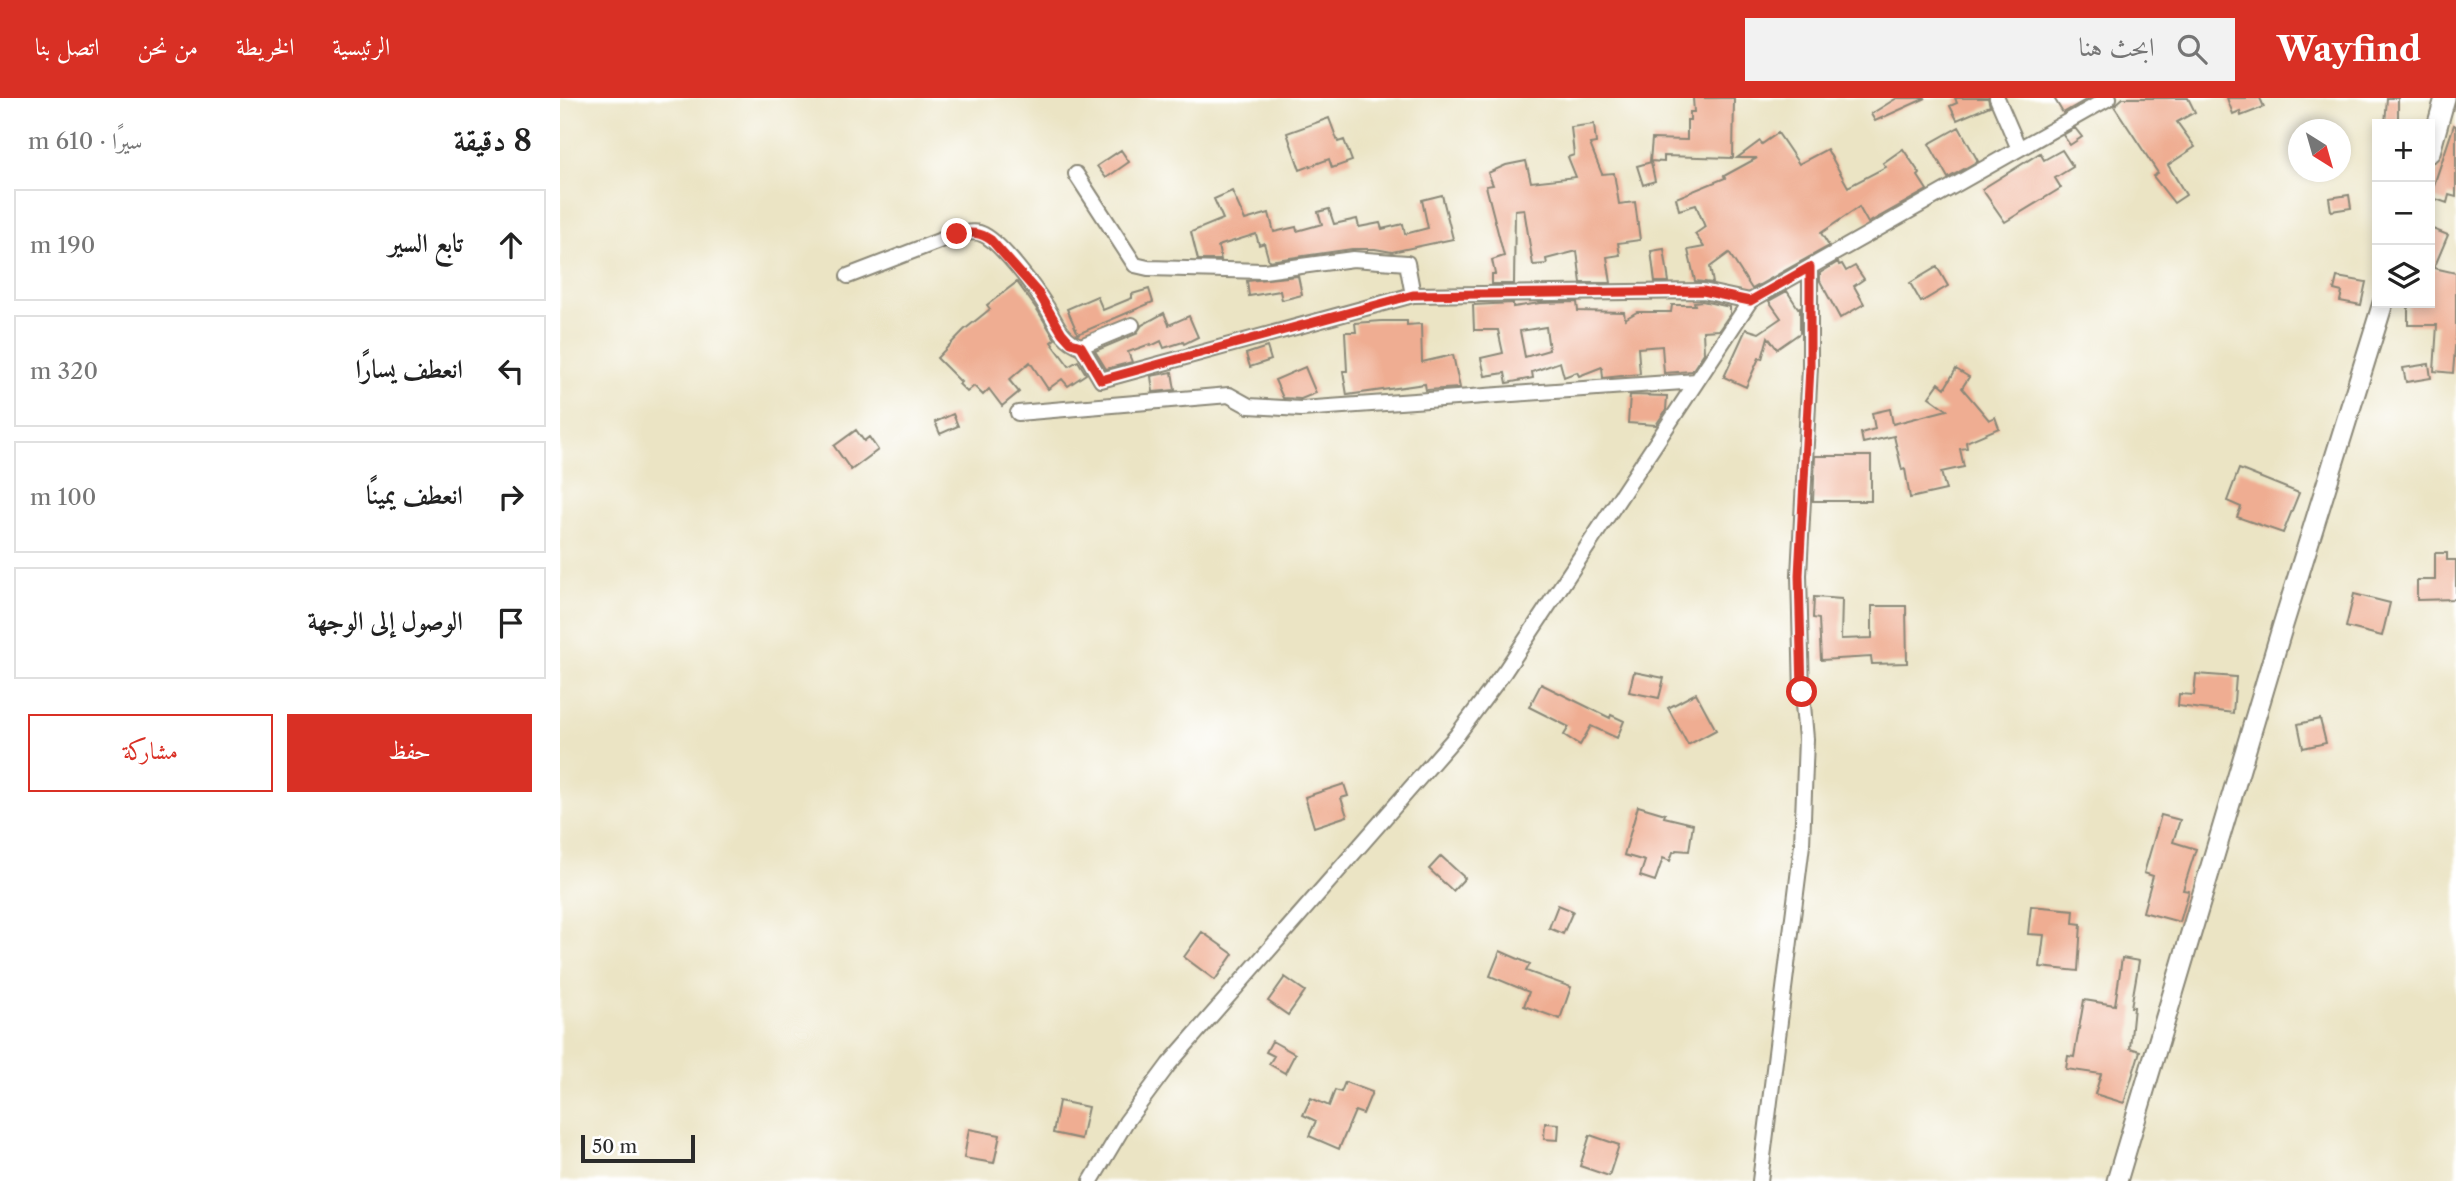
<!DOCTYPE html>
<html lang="ar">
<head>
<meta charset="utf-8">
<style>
  body { margin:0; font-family:"Libre Caslon Text",Amiri,serif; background:#f2f2f2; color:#222; direction:rtl }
  .controls { position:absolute; right:21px; top:21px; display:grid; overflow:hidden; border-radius:0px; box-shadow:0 4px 10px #0003 }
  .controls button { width:63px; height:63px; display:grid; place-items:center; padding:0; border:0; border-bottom:2px solid #e0e0e0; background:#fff; color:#222; font:35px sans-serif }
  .compass { position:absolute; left:1728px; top:21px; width:63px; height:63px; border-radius:50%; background:#fff; box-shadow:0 4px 10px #0003; rotate:143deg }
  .scale { position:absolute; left:21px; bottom:18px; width:114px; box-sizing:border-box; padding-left:7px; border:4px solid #2b2b2b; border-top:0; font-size:19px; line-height:24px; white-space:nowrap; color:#2b2b2b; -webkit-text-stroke:5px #fff; paint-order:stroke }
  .stop { position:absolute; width:21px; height:21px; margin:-16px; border:5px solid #d93025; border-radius:50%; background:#fff }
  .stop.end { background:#d93025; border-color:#fff; box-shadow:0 2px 7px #0008 }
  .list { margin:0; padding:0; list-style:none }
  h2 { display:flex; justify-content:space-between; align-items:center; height:91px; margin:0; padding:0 28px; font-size:30px }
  h2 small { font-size:23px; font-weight:400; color:#767676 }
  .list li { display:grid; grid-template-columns:46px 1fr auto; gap:21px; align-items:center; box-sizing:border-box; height:112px; margin:0 14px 14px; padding:0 14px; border:2px solid #e0e0e0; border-radius:0px }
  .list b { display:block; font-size:26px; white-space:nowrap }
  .list em { font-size:23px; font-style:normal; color:#767676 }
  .actions { display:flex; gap:14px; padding:21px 28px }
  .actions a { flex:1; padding:16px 0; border:2px solid #d93025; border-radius:0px; text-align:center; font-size:24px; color:#d93025 }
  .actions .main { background:#d93025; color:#fff }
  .icon { flex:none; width:38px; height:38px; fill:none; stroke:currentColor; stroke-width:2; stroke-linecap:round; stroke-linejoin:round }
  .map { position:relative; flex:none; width:1896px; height:1083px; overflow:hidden; direction:ltr }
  header { display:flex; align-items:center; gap:42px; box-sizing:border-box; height:98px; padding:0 35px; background:#d93025; color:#fff }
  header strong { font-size:33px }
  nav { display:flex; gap:38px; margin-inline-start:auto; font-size:24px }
  .search { width:490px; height:63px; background:#f2f2f2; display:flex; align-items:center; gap:18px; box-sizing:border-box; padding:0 24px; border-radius:0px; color:#767676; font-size:26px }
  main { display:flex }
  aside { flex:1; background:#fff }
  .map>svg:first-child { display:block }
  .building { fill:#efad92; fill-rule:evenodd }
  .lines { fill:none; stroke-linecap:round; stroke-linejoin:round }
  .street-casing { stroke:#8b8878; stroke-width:18 }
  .secondary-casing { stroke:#8b8878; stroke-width:23 }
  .street { stroke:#fff; stroke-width:14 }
  .secondary { stroke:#fff; stroke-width:19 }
  .route { stroke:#d93025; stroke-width:9 }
</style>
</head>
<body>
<header>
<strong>Wayfind</strong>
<div class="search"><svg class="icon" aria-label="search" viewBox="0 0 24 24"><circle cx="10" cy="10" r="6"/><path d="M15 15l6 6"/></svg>ابحث هنا</div>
<nav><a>الرئيسية</a><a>الخريطة</a><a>من نحن</a><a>اتصل بنا</a></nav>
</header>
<main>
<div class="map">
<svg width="1896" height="1083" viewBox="0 0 1896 1083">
  <rect width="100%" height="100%" fill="#fff"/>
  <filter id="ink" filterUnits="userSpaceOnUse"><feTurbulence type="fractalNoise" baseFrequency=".0143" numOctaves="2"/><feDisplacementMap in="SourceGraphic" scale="14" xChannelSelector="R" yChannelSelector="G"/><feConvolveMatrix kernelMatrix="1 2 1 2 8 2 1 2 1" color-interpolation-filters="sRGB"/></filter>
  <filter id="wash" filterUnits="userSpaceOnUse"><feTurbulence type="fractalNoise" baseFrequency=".00686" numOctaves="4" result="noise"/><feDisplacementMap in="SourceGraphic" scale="28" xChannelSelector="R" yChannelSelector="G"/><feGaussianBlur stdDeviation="1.57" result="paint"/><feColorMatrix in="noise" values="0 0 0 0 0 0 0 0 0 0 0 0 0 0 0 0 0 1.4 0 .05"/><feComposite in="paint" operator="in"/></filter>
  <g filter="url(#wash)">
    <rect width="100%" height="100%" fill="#ebe4c4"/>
    <g id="blocks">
      <path class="building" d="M1133,0H1174L1173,60L1104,58V64L1090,63L1092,41L1127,42V22H1130V14H1134Z
        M1337,0H1366L1315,23L1311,16Z
        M1395,0H1428L1430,8L1397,22L1390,8L1397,5Z
        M1494,0H1529L1503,15Z
        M1563,0H1628L1635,14L1617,24L1635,49L1608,67L1626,97L1614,105L1593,78L1598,75L1554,8Z
        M1667,0H1700L1704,9L1681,18L1680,13L1673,16Z
        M1827,0H1838V26H1825Z
        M769,20L778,44L784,42L792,63L772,70L769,61L740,72L727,35Z
        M1034,26L1036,45L1030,46L1042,76L1054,75L1059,106L1075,104L1080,142L1058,145L1060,157L1047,159L1051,185H1021L1017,153L986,161L987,166L973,167L964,111L955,112L954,186H932V176H935L932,162L944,158L926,88L933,87L928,75L946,67L966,63L971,84L1016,79L1008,59L1014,57L1011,29Z
        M1894,27L1896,28V99L1889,97L1887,105L1870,99Z
        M1399,29L1418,63L1388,80L1369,46Z
        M1515,30L1522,39L1510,47L1503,37Z
        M1218,35L1239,66L1267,51L1288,89L1326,69L1323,65L1343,51L1360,76L1358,78L1367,92L1308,125L1299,109L1261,135L1269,148L1192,191L1169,155L1150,169L1153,185L1135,183L1128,152L1144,149L1135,136L1145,129L1136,107L1119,112L1116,100L1165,80L1164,78L1197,60H1177L1200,43L1202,46Z
        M561,52L569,64L546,80L537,68Z
        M1502,52L1513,69L1495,80L1501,90L1445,124L1422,91L1480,55L1484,62Z
        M1091,64L1095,83L1083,87L1077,68Z
        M672,93L685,122L709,115L714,134L736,129L737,133L762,126L758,114L769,111L774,126L797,121L799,129L820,125L822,131L843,126L845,136L868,130L862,102L882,97L893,141L832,154L815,151H792L709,163L704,145L699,147L696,136L658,148L661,162H638L631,134L663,121L654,101Z
        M1789,97L1791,110L1771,113L1769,100Z
        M1870,130L1888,137L1874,170L1896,175V238L1893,275L1874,273L1877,227H1848V205H1870Z
        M1104,151L1109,184H1095L1091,153Z
        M1278,164L1279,167L1282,166L1286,173L1295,168L1304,181L1294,188L1304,206L1280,220L1260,183V175Z
        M1377,169L1388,188L1361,204L1350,185Z
        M738,178L742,197L722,202L720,193L689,198L687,183Z
        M1777,179L1806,184L1801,207L1780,203L1782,194L1774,192Z
        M457,184L478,213L495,241L491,244L509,268L518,263L526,276L508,288L502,281L488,291L470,264L449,282L459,294L442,308L429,291L423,297L414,288L407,294L399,286L401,284L377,260L404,232L430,211L427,207Z
        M589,191L593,204L518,236L507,211L537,198L543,212L572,200V196Z
        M1227,193L1238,210L1240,209V235L1217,251L1208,239L1202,261L1199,260L1186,289L1164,279L1186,231L1199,235L1221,220L1209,203Z
        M1142,203L1170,209V216L1159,232L1143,233L1144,255L1132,273L1104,275L1102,248L1078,250L1080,276L1043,280L1042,269L1019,278L1017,274L1004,279L1000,264L972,274L973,280L947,285L945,275L925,278L921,260L943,255L938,232H914L913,207L953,205V209L980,205L1017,204L1018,213L1064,214L1065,221L1077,214H1111L1112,207H1135L1134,204ZM986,229L989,252L965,259L960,233Z
        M604,215L609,227L629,218L638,239L624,246L623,244L604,250L601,243L591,248L590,246L568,254L572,264L546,271L535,253L576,236L582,227Z
        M822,223H847V227L861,226L862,264L893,257L900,290L866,292L865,286L787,297L783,273H787L785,234H796L795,225Z
        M707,249L711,262L690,269L686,256Z
        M1869,266L1871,280L1846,284L1843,270Z
        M745,269L756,295L741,301L723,300L715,282Z
        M1396,271L1409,279L1402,290L1429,322L1435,319L1439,330L1406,344L1407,350L1400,351L1404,369L1381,374L1386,392L1350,400L1345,371L1342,372L1334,338L1303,345L1301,335L1315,331L1312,315L1330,311L1333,326L1387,312L1369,299L1379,285L1385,290Z
        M612,274L615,292L593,294L591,278Z
        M1070,297L1107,298L1106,312L1096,327L1068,325Z
        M393,316L398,328L380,336L375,324Z
        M296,332L304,343L309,339L318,352L291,372L274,348Z
        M1255,358H1311V403H1253Z
        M1679,371L1739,395L1723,435L1677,419L1681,409L1667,403Z
        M1875,455H1887V462H1896V501L1857,502V482H1875Z
        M1794,496L1830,505L1822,538L1786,529Z
        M1254,499L1282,501L1281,541L1312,540V508H1346L1347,565L1312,566L1311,559L1261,562L1259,521L1253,520Z
        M1074,574L1104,580L1099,600L1069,594Z
        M1636,576L1676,579L1673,615L1618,608L1619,596L1634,597Z
        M981,586L1050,620L1051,617L1064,623L1057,640L1031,628L1020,647L1004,637L1009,629L969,609Z
        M1136,595L1156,632L1128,647L1108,610Z
        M1760,621L1766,645L1743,650L1738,626Z
        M784,686L788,698L781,700L787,718L754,729L745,699Z
        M1078,708L1105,716L1104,719L1133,726L1129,753L1116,752L1115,754H1113L1110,763L1103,760L1095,783L1080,778L1085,763L1064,757Z
        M1601,717L1620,722L1613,744L1636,751L1623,792L1629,793L1620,824L1583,814L1593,778L1584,775Z
        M881,758L905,780L893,793L869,771Z
        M998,807L1013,813L1003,836L989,830Z
        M1471,808L1514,812L1513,825L1521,826L1518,873L1480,869L1484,837L1468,836Z
        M642,834L673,856L655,882L624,859Z
        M940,853L970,866L966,873L1011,889L1000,921L964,908L969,894L930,878Z
        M1562,860L1579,863L1571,909H1574L1570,950L1580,953L1564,1005L1535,996L1541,976L1506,971L1508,958L1514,959L1524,902L1555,907Z
        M725,879L745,893L728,917L708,903Z
        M712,943L735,956L725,975L709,966L714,958L706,954Z
        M785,984L812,994L803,1016L795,1013L779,1051L749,1038L756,1023L743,1017L751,1000L769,1008L775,992L781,994Z
        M499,1003L528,1009L521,1041L493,1035Z
        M985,1025L999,1026L998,1042L984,1041Z
        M409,1031L440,1037L434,1065L404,1060Z
        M1030,1037L1059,1047L1049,1078L1020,1068Z"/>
    </g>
  </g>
  <g filter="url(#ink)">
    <use href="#blocks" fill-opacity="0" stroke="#8b8878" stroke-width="2"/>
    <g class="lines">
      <g class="street-casing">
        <path id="street" d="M1437,0L1459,51
          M516,76L575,167L588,170L704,173L793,161L847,165L853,197
          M288,178L397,136C406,135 416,132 424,137C442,146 475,190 486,208C496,224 502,243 521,248L541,282L853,197L1143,193L1190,203
          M521,248L572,227
          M458,315L669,297L689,308L741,311L1137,283
          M531,1083L566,1024L609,966L897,637L945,573L1190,203L1549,0
          M1200,1083L1242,747L1246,641L1242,595L1239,477L1250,269V169"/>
      </g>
      <g class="secondary-casing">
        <path id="secondary" d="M1870,54L1885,0
          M1557,1083L1723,527L1823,205"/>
      </g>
      <use href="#street" class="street"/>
      <use href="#secondary" class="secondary"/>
    </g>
  </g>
  <g class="lines" filter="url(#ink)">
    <path class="route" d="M397,136C411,134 420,134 431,142L479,196L502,235L511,245L521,248L541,282L853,197L1143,193L1190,203L1250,169V269L1239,477L1242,594"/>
  </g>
</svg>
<div class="controls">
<button>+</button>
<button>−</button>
<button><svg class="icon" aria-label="layers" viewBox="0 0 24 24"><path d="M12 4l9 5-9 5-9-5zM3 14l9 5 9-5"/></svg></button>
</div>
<svg class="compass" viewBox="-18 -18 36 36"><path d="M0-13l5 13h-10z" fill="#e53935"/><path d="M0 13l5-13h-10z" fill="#767676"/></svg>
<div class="scale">50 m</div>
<div class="stop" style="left:1242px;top:594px"></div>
<div class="stop end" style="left:397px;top:136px"></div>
</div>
<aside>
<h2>8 دقيقة<small>سيرًا · 610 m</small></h2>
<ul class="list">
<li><svg class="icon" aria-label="ahead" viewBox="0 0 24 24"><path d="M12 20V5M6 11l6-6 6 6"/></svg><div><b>تابع السير</b></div><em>190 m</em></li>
<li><svg class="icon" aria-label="left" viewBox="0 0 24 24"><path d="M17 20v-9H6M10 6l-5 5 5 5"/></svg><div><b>انعطف يسارًا</b></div><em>320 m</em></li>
<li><svg class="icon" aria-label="right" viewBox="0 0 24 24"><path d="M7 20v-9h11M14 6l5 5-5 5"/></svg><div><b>انعطف يمينًا</b></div><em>100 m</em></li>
<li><svg class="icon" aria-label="arrive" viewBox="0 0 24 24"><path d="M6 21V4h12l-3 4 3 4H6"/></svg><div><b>الوصول إلى الوجهة</b></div></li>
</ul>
<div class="actions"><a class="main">حفظ</a><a>مشاركة</a></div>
</aside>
</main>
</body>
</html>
